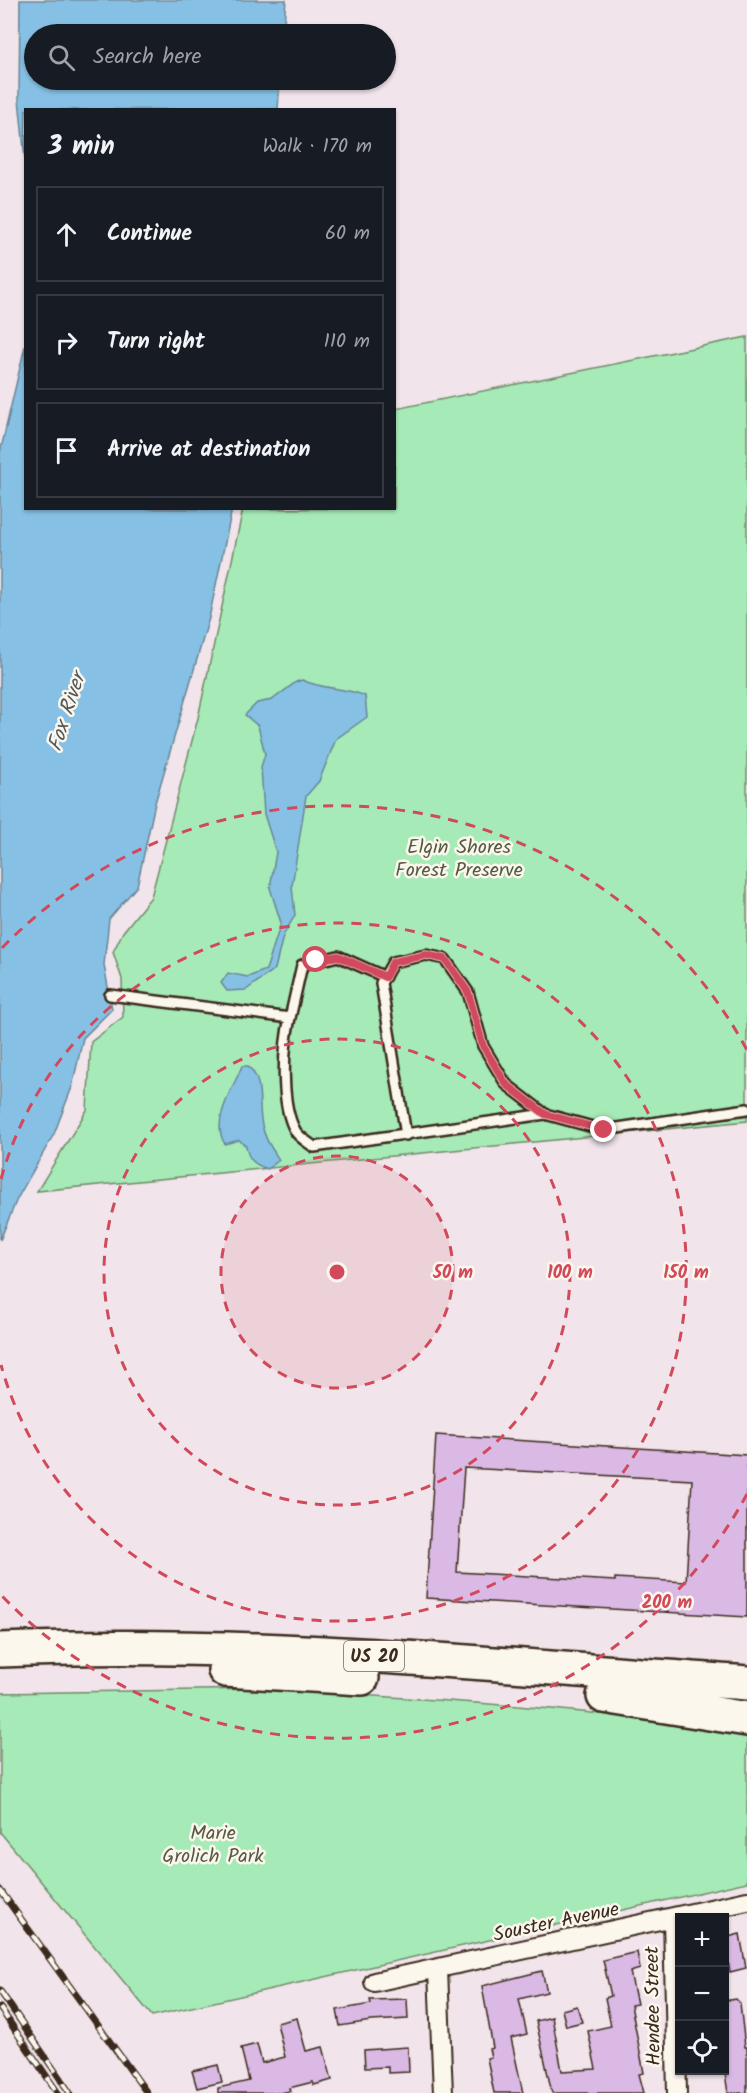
<!DOCTYPE html>
<html lang="en">
<head>
<meta charset="utf-8">
<style>
  body { margin:0; font-family:Kalam,sans-serif; background:#242831; color:#f1f3f6 }
  .controls { position:absolute; right:18px; bottom:18px; display:grid; overflow:hidden; border-radius:0px; box-shadow:0 2px 4px #0004 }
  .controls button { width:54px; height:54px; display:grid; place-items:center; padding:0; border:0; border-bottom:2px solid #363941; background:#171b24; color:#f1f3f6; font:30px sans-serif }
  .stop { position:absolute; width:18px; height:18px; margin:-14px; border:4px solid #d1495b; border-radius:50%; background:#fff }
  .stop.end { background:#d1495b; border-color:#fff; box-shadow:0 2px 6px #0008 }
  .list { margin:0; padding:0; list-style:none }
  h2 { display:flex; justify-content:space-between; align-items:center; height:78px; margin:0; padding:0 24px; font-size:26px }
  h2 small { font-size:20px; font-weight:400; color:#9ea1a6 }
  .list li { display:grid; grid-template-columns:39px 1fr auto; gap:18px; align-items:center; box-sizing:border-box; height:96px; margin:0 12px 12px; padding:0 12px; border:2px solid #363941; border-radius:0px }
  .list b { display:block; font-size:22px; white-space:nowrap }
  .list em { font-size:20px; font-style:normal; color:#9ea1a6 }
  .icon { flex:none; width:33px; height:33px; fill:none; stroke:currentColor; stroke-width:2; stroke-linecap:round; stroke-linejoin:round }
  .map { position:relative; flex:none; width:747px; height:2093px; overflow:hidden }
  .search { position:absolute; background:#171b24; box-shadow:0 2px 4px #0004; left:24px; top:24px; width:372px; height:66px; display:flex; align-items:center; gap:15px; box-sizing:border-box; padding:0 21px; border-radius:33px; color:#9ea1a6; font-size:22px }
  .panel { position:absolute; background:#171b24; box-shadow:0 2px 4px #0004; left:24px; top:108px; width:372px; height:402px; border-radius:0px }
  .map>svg:first-child { display:block }
  .green { fill:#a6ebb7; stroke:#708a6a; stroke-width:1.5 }
  .water { fill:#86c1e5; stroke:#688595; stroke-width:1.5 }
  .building { fill:#dab9e5; stroke:#3b2a1e; stroke-width:1.5; fill-rule:evenodd }
  .lines { fill:none; stroke-linecap:round; stroke-linejoin:round }
  .lane-casing { stroke:#3b2a1e; stroke-width:14 }
  .street-casing { stroke:#3b2a1e; stroke-width:22 }
  .highway-casing { stroke:#3b2a1e; stroke-width:38 }
  .lane { stroke:#fbf7ec; stroke-width:9 }
  .street { stroke:#fbf7ec; stroke-width:18 }
  .highway { stroke:#fbf7ec; stroke-width:33 }
  .rail-casing { stroke:#3b2a1e; stroke-width:7 }
  .rail { stroke:#fbf7ec; stroke-width:4.5; stroke-dasharray:14; stroke-linecap:butt }
  .route { stroke:#d1495b; stroke-width:8 }
  .ring { fill:none; stroke:#d1495b; stroke-width:3; stroke-dasharray:10 8 }
  .labels { text-anchor:middle; stroke-width:5; stroke-linejoin:round; paint-order:stroke }
  .shield { fill:#fbf7ec; stroke:#75685c; stroke-width:1.5 }
  .shield-label { font-size:18px; font-weight:bold; fill:#3b2a1e }
  .park-label { font-size:20px; fill:#565a44; stroke:#fbf7ec }
  .street-label { font-size:20px; fill:#3b2a1e; stroke:#fbf7ec }
  .water-label { font-size:21px; font-style:italic; fill:#52575a; stroke:#fbf7ec }
  .centre { fill:#d1495b; stroke:#fbf7ec; stroke-width:3 }
  .ring-label { font-size:18px; text-anchor:middle; font-weight:bold; fill:#d1495b; stroke:#fbf7ec; stroke-width:5; stroke-linejoin:round; paint-order:stroke }
</style>
</head>
<body>
<div class="map">
<svg width="747" height="2093" viewBox="0 0 747 2093">
  <rect width="100%" height="100%" fill="#f1e4ea"/>
  <filter id="ink" filterUnits="userSpaceOnUse"><feTurbulence type="fractalNoise" baseFrequency=".0167" numOctaves="2"/><feDisplacementMap in="SourceGraphic" scale="12" xChannelSelector="R" yChannelSelector="G"/><feConvolveMatrix kernelMatrix="1 2 1 2 8 2 1 2 1" color-interpolation-filters="sRGB"/></filter>
  <g filter="url(#ink)">
    <path class="green" d="M747,337V1121L37,1191L87,1110L91,1042L123,1017L122,979L113,952L123,932L151,897L198,718L243,509L394,508L395,409Z
      M266,1689C426,1700 589,1706 747,1735V1882L152,2016L0,1832V1693Z"/>
    <path class="water" d="M20,0H286L283,34H34V80H280L278,109L26,110L25,159L19,99Z
      M25,346L26,508L232,509L209,618L155,803L137,886L109,919L104,965L112,1009L83,1038L72,1087L54,1134L17,1199L0,1240V453Z
      M302,680C323,690 346,687 365,696L367,717L336,739L319,781L306,796L292,886L295,915L283,936L275,969L246,990L227,991L221,983L228,973L248,977L266,970L281,923L270,888L276,852L264,814L261,767L265,754L258,726L245,715L257,703L272,700L296,682Z
      M242,1066H248C265,1082 257,1104 262,1125C265,1140 272,1148 279,1160L268,1169C255,1165 248,1160 246,1146L239,1140L225,1144C210,1121 233,1089 242,1066Z"/>
    <path class="building" d="M436,1435L747,1455V1617L426,1598ZM464,1468L692,1480L686,1582L615,1578V1581L457,1572Z
      M740,1934L746,1968L730,1972L727,1956L724,1957V1938Z
      M637,1952L640,1969L630,1972L637,2004L631,2005L644,2073L639,2074L644,2093H552L536,2021L552,2017L562,2071L596,2069L588,2031L611,2026L605,1998L611,1996L603,1960Z
      M542,1971L547,1992L519,1999L527,2034L511,2038L523,2093H494L487,2058L491,2057L489,2049L493,2048L482,1986Z
      M407,1999L408,2019L371,2021L340,2026L337,2010L371,2004L370,2000Z
      M736,1999L740,2003L745,2047H747V2093H728L724,2067V2001Z
      M577,2006L582,2022L566,2026L562,2010Z
      M297,2018L306,2051L323,2047L332,2080L314,2085L313,2082L289,2088L290,2091L280,2093H218V2088L249,2081L241,2048L257,2044L262,2063L285,2057L277,2023Z
      M408,2047L409,2072L388,2073V2067L365,2068L364,2050Z
      M218,2065L222,2082L197,2088L192,2071Z"/>
    <g class="lines">
      <g class="lane-casing">
        <path id="lane" d="M110,995L290,1018C283,1047 280,1106 296,1132C300,1138 308,1142 314,1147L545,1114
          M290,1018L302,965L338,956L385,977
          M406,1135L381,983L393,962L426,955L445,959L468,992L483,1046L506,1084L545,1114L604,1130L747,1109"/>
      </g>
      <g class="street-casing">
        <path id="street" d="M673,1918L677,2093
          M438,1970L443,2093
          M374,1982L747,1901"/>
      </g>
      <g class="highway-casing">
        <path id="highway" d="M0,1650C249,1639 499,1665 747,1683
          M225,1670L362,1678
          M604,1696L747,1719"/>
      </g>
      <use href="#lane" class="lane"/>
      <use href="#street" class="street"/>
      <use href="#highway" class="highway"/>
      <g class="rail-casing">
        <path id="rail" d="M0,1890L147,2093
          M0,1991L70,2093
          M0,2008L58,2093"/>
      </g>
      <use href="#rail" class="rail"/>
    </g>
  </g>
  <g class="lines" filter="url(#ink)">
    <path class="route" d="M316,960L338,956L385,977L393,962L426,955L445,959L468,992L483,1046L506,1084L545,1114L604,1130"/>
  </g>
  <circle cx="337" cy="1272" r="116" fill="#d1495b" fill-opacity=".12"/>
  <g class="ring">
    <circle cx="337" cy="1272" r="116"/>
    <circle cx="337" cy="1272" r="233"/>
    <path d="M1 1179A349 349 0 1 1 1 1365"/>
    <path d="M747 1494A466 466 0 0 1 2 1596M2 948A466 466 0 0 1 747 1050"/>
  </g>
  <g class="labels">
    <rect class="shield" x="344" y="1641" width="60" height="30" rx="4.5"/>
    <g class="shield-label">
      <text x="374" y="1662">US 20</text>
    </g>
    <g class="park-label">
      <text x="459" y="853">Elgin Shores<tspan x="459" dy="23">Forest Preserve</tspan></text>
      <text x="213" y="1839">Marie<tspan x="213" dy="23">Grolich Park</tspan></text>
    </g>
    <g class="street-label">
      <text transform="translate(556 1921) rotate(-12)" y="7">Souster Avenue</text>
      <text transform="translate(652 2006) rotate(-91)" y="7">Hendee Street</text>
    </g>
    <g class="water-label">
      <text transform="translate(66 712) rotate(-72)" y="7">Fox River</text>
    </g>
  </g>
  <circle cx="337" cy="1272" r="9" class="centre"/>
  <g class="ring-label">
    <text x="453" y="1278">50 m</text>
    <text x="570" y="1278">100 m</text>
    <text x="686" y="1278">150 m</text>
    <text x="667" y="1608">200 m</text>
  </g>
</svg>
<div class="controls">
<button>+</button>
<button>−</button>
<button><svg class="icon" aria-label="locate" viewBox="0 0 24 24"><circle cx="12" cy="12" r="6"/><path d="M12 2v4M12 18v4M2 12h4M18 12h4"/></svg></button>
</div>
<div class="stop" style="left:316px;top:960px"></div>
<div class="stop end" style="left:604px;top:1130px"></div>
<div class="search"><svg class="icon" aria-label="search" viewBox="0 0 24 24"><circle cx="10" cy="10" r="6"/><path d="M15 15l6 6"/></svg>Search here</div>
<section class="panel">
<h2>3 min<small>Walk · 170 m</small></h2>
<ul class="list">
<li><svg class="icon" aria-label="ahead" viewBox="0 0 24 24"><path d="M12 20V5M6 11l6-6 6 6"/></svg><div><b>Continue</b></div><em>60 m</em></li>
<li><svg class="icon" aria-label="right" viewBox="0 0 24 24"><path d="M7 20v-9h11M14 6l5 5-5 5"/></svg><div><b>Turn right</b></div><em>110 m</em></li>
<li><svg class="icon" aria-label="arrive" viewBox="0 0 24 24"><path d="M6 21V4h12l-3 4 3 4H6"/></svg><div><b>Arrive at destination</b></div></li>
</ul>
</section>
</div>
</body>
</html>
